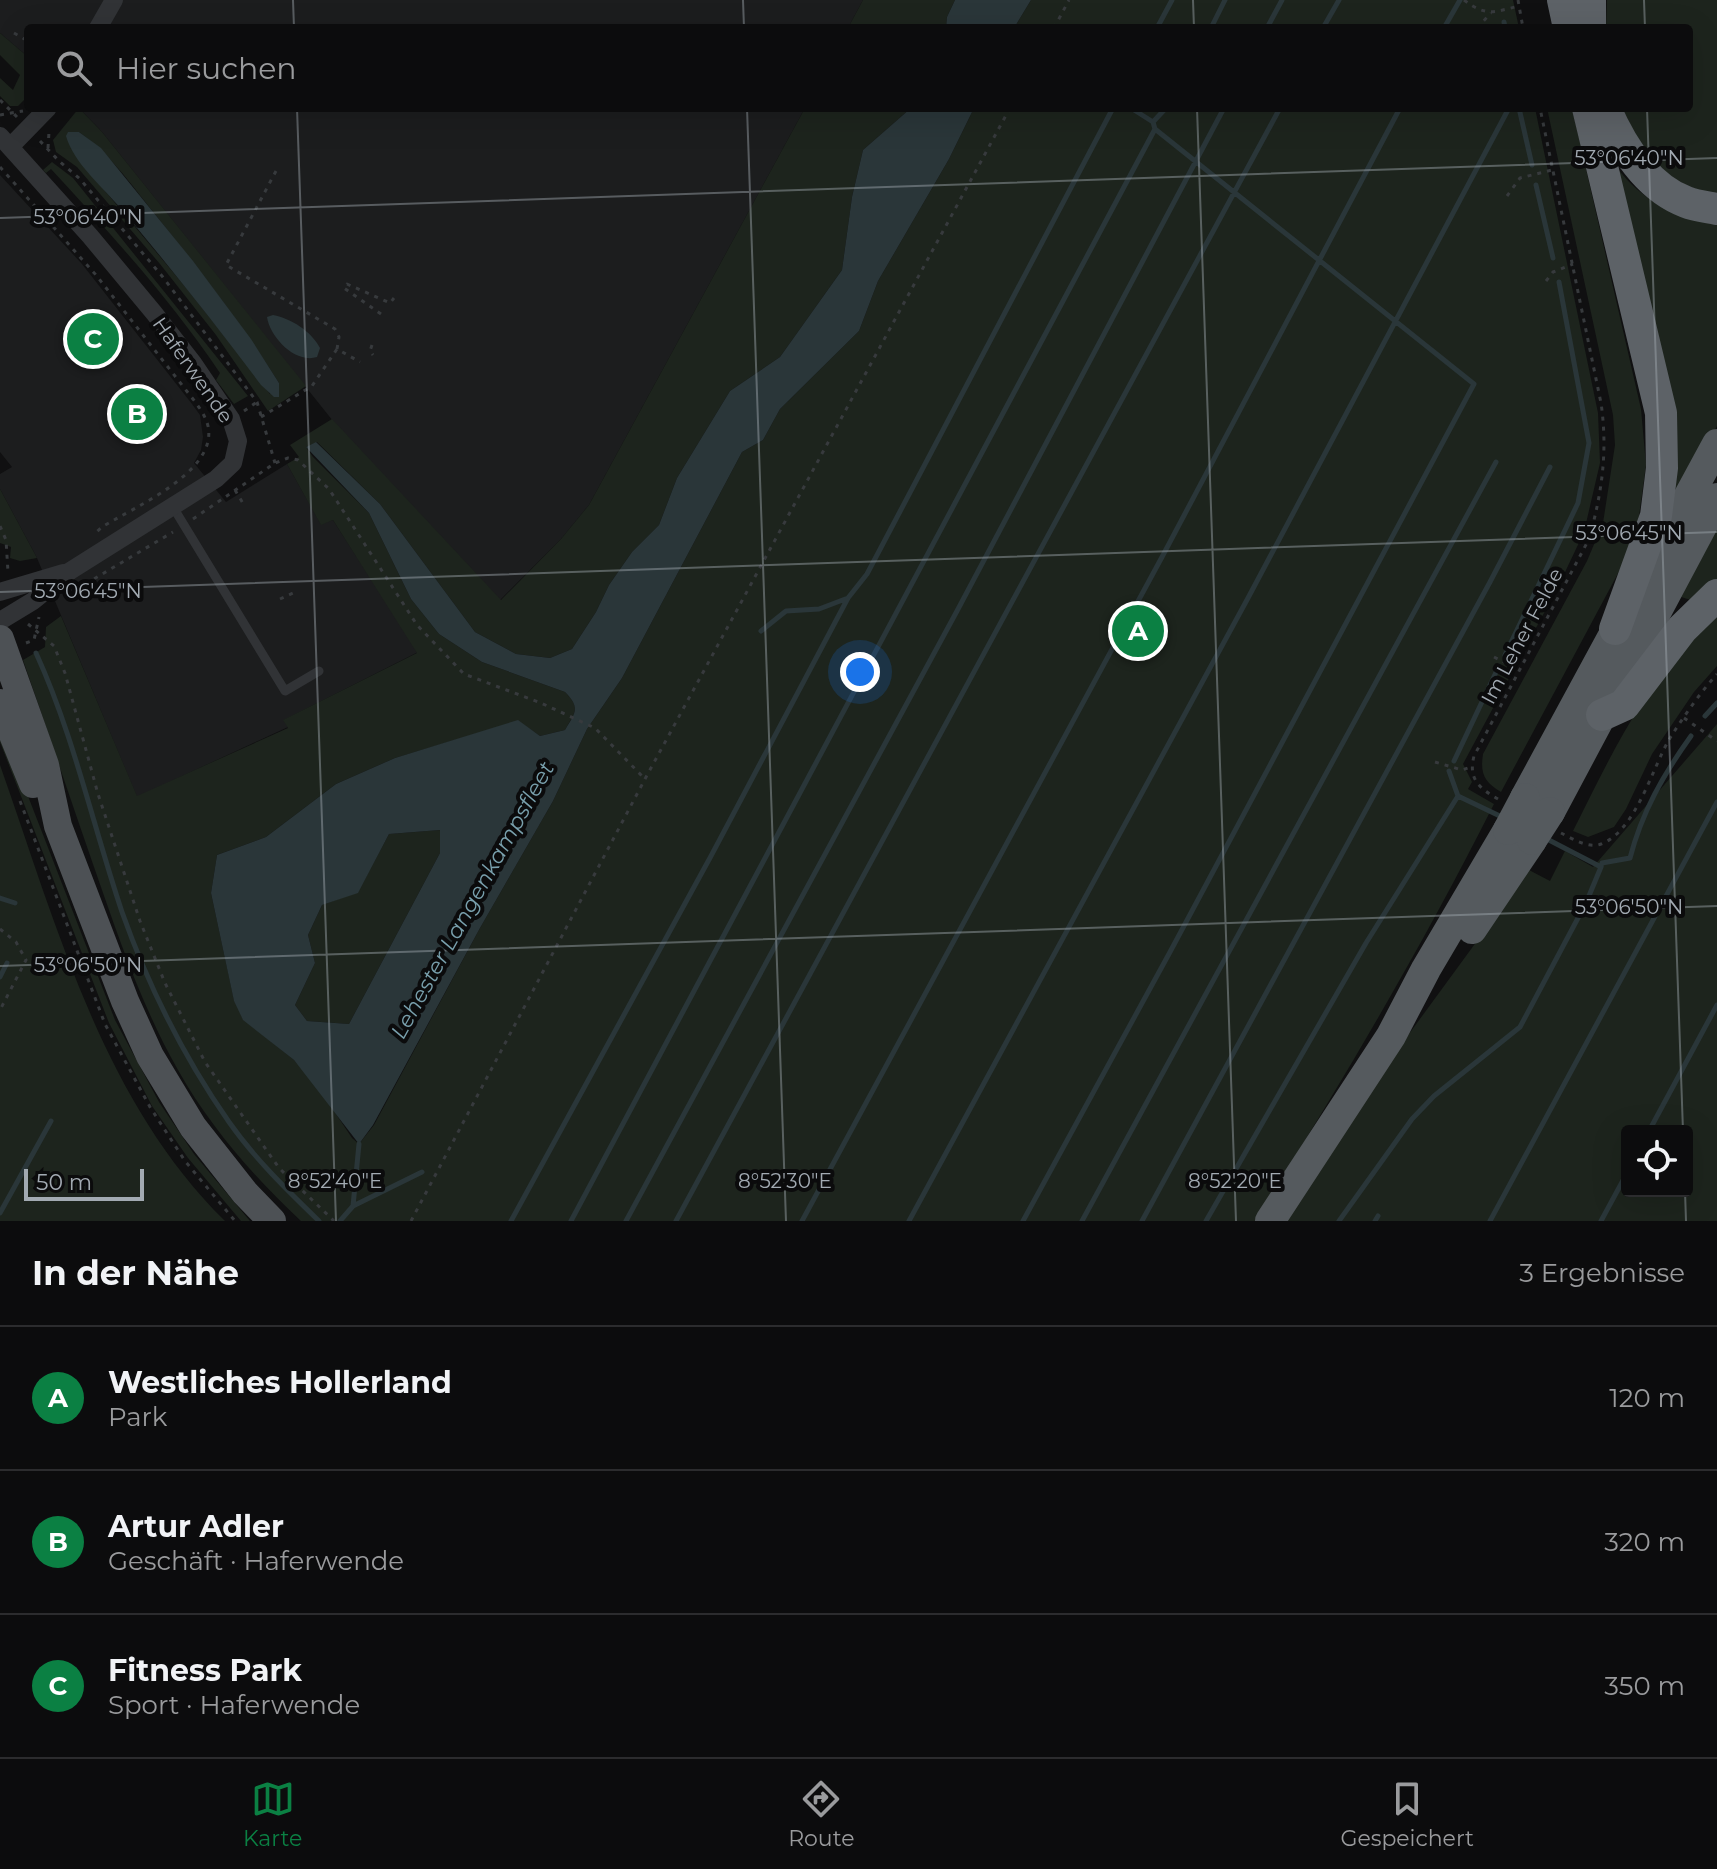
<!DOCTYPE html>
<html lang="de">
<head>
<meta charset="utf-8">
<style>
  body { margin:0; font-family:Montserrat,sans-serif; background:#1a1a1b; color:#f1f3f6 }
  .controls { position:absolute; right:24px; bottom:24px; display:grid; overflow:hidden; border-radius:8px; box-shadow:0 8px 32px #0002 }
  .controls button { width:72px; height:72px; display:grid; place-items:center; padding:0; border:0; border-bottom:2px solid #2c2c2e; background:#0c0c0d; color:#f1f3f6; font:40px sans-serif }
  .scale { position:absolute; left:24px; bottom:20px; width:120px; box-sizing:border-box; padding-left:8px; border:4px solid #a2aab2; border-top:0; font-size:22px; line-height:28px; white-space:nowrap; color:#a2aab2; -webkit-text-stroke:6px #0b0b0c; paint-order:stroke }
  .you { position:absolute; left:860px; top:672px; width:28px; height:28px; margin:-20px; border:6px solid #fff; border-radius:50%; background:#1a73e8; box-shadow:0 0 0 12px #1a73e833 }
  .badge { display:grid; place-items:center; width:52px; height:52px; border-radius:50%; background:#0b8043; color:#fff; font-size:26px; font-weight:700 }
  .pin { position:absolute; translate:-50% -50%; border:4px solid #fff; box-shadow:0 2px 8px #0006 }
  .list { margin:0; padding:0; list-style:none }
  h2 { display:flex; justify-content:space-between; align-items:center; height:104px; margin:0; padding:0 32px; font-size:34px }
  h2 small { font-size:26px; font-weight:400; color:#9a9b9d }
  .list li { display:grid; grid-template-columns:52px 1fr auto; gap:24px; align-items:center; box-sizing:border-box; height:144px; padding:0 32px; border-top:2px solid #2c2c2e }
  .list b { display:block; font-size:30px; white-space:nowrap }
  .list p { margin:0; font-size:26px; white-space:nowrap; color:#9a9b9d }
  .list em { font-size:26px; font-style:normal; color:#9a9b9d }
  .icon { flex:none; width:44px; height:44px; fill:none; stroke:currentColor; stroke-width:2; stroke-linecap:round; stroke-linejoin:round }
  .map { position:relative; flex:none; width:1717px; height:1221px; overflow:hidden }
  .search { position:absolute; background:#0c0c0d; box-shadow:0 8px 32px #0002; left:24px; right:24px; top:24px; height:88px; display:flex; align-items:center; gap:20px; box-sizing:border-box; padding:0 28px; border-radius:8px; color:#9a9b9d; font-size:30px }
  .sheet { height:536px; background:#0c0c0d }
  nav { display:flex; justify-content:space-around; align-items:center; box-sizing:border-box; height:112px; border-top:2px solid #2c2c2e; background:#0c0c0d; font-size:22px; color:#9a9b9d }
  nav a { display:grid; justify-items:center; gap:4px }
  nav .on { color:#0b8043 }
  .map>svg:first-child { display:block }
  .built { fill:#1c1d1e }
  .green { fill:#1d241d; fill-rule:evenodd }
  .water { fill:#2a3639; fill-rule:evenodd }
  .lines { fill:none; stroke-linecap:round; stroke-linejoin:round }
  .stream { stroke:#2a3639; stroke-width:5 }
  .path { stroke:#373a3d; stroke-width:3; stroke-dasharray:4 6; stroke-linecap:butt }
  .service { stroke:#313336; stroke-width:9 }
  .minor { stroke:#313336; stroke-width:18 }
  .primary { stroke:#4d5155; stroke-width:28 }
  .trunk { stroke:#555a5e; stroke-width:30 }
  .motorway { stroke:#5d6267; stroke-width:32 }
  .trunk-bridge { stroke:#555a5e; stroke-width:30 }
  .ticks { fill:none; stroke:#a2aab2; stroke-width:2; stroke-opacity:0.45 }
  .labels { text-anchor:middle; stroke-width:8; stroke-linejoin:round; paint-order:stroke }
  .street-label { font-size:20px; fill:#a2aab2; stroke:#0b0b0c }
  .water-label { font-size:22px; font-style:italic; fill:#79a0ad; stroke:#0b0b0c }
  .ticks-label { font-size:20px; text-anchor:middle; fill:#a2aab2; stroke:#0b0b0c; stroke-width:8; stroke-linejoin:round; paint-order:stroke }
</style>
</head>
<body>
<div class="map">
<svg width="1717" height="1221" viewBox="0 0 1717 1221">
  <rect width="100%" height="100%" fill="#101011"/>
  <path class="built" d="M0,0H863L848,28H28V57L0,33Z
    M79,108H805L589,505L561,539L500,600L337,426L102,132Z
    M0,175L82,264L192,404L200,415L203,437L201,450L194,463L226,502L287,464L321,524L333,520L418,652L284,720L288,727L137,797L37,558L0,489V474L12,467L0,452Z"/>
  <path class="green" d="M863,0H955L947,17L946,28H848Z
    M1031,0H1513L1519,28H1014Z
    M1607,0H1717V195C1666,185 1642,153 1622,108H1689V28H1606Z
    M0,33L28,57V96L18,106H10L0,96V78L13,90L20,75L0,55Z
    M79,108L102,132L306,386L268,411L216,335L160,264L77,167L56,152L53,140ZM79,132C110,154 131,184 154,213C198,268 241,323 279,383L270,394L187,289L85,167Z
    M805,108H911L863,150L852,197L842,270L780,357L730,391L677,478L659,525L632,552L609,585L596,612L572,649L550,658L516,654L475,632L380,504L317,442L306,447L313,457L369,513L411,599L439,634L482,662L565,692C581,708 575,712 565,730L540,736L518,721L395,758L336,784L266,837L217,855L211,893L234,1000L243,1019L294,1060L316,1084L352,1138L359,1144L374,1125L480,928L553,801L587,729L622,678L742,452L763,440L780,409L859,331L878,281L949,159L974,108H1535L1598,413L1600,463L1584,532L1558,587L1463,764L1472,782L1468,789L1494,804C1422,947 1340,1086 1255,1221H301C254,1177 210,1127 178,1070C142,1007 118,936 94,867C70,798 47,729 23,660L45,647L46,627L61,616L137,796L288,728L283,720L417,653L333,520L321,525L287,464L299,457L290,445L332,419L501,600L561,539L589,505Z
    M1547,108H1572L1641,409L1646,465L1639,516L1623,564L1501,792C1484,782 1480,773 1483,754L1587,561L1603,523L1615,445L1613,415Z
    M52,162L73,178L248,396L234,404L216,380L220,373C171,300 111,234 51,169L46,173L43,170Z
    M1617,168C1642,200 1677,220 1717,224V426L1659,536L1667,486Z
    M0,489L37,558L20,561L10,558L11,547L0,543Z
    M1717,522V585L1697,602L1678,596Z
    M1717,617V666L1694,692L1652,754L1626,809L1614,827L1588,837L1573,831C1604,769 1638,697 1685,646C1695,636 1707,627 1717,617Z
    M0,724L115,1020L159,1102L194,1154L250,1221H241L188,1158L152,1106L109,1023L0,742Z
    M1717,724V1221H1287L1406,1038L1529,870L1550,881L1565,851L1593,867ZM1627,1131H1687V1191H1627Z
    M0,765C56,923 102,1100 225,1221H0Z
    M440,830V853L349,1024L307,1021L295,1005L315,963L308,935L322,905L358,892L389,834Z"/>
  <path class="water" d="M955,0H1031L1014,28H946L947,17Z
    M911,108H974L949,159L878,281L859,331L780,409L763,440L742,452L622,678L587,729L553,801L480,928L373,1125L359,1144L294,1060L243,1020L234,1001L211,893L217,855L266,837L336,784L395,758L518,720L540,736L565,730C575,713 581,708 565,692L482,662L439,634L411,599L369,513L306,447L316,442L380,504L475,632L516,654L550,658L572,649L596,612L609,585L632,552L659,525L677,478L730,391L780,357L842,270L852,197L863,150ZM440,830V853L349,1024L307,1021L295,1005L315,963L308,935L322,905L358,893L389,834Z
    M68,132H79L101,148L193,261L251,339L279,383V397H274L261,385C216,325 170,267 122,210C104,188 74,164 66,136Z
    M273,315C292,319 311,331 320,348L317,357C295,364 270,337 267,317Z"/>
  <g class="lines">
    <path class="stream" d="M1504,22L1505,28
      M1157,28L1172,0
      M1211,28L1225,0
      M1267,28L1282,0
      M1323,28L1339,0
      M1444,28L1460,0
      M1519,108L1532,165
      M1153,122L1166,108
      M1536,185L1553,258
      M761,631L786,611L819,609L848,598L867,574L1113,108
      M36,653C74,736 93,826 122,912C148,985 185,1059 229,1122C255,1159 287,1190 319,1221
      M1505,655L1578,503L1589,443L1559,282
      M1705,716L1717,703
      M1454,761L1499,666
      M1449,771L1458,796L1504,818
      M1545,838L1601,867
      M1601,867L1602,863L1630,858C1642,812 1663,775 1691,736
      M0,898L15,903
      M0,977L7,963
      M1649,1131L1717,1005
      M353,1206L422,1172
      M0,1213L51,1121
      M340,1221L353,1206L359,1144
      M511,1221L711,856L848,598
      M571,1221L1155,129
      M626,1221L957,611L1224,108
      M676,1221L1280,108
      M802,1221L1162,557L1400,108
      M909,1221L1248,598L1509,108
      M1023,1221L1170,952L1474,384L1155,129L1153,122L1131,108
      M1082,1221L1496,462
      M1142,1221L1490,582L1550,467
      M1206,1221L1366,943L1458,796
      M1339,1221L1412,1119L1434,1096L1520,1027L1586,903L1601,867
      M1375,1221L1378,1216
      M1490,1221L1717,802
      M1601,1221L1627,1173"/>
    <path class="path" d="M1464,0C1486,17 1494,12 1519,6
      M1518,0L1523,28
      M1054,28L1069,0
      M1477,28L1491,13
      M14,33L28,41
      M0,100L18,118
      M0,115L23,111
      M40,141L59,161L80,179L162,276L257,402L275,463
      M48,148L49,132
      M0,167L96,275L189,394C197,404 205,414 208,426C218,472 134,507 102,527L93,535
      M276,171L226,265L335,329L339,337L337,349L360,362
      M1507,196L1520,178L1552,170
      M1546,281L1553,272L1573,264
      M381,314L344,288L347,284L390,303L394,298
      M372,345L370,351L373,355
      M244,411L257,402
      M261,417L312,386L337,349
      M235,490L244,505
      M193,519L275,463L288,458L298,460L329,489L417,625L464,674L541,703L595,728L645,779
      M0,526L6,540L8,572
      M77,589L173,532
      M280,599L293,593
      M28,624L54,646L65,673L98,794L140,921L165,983L205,1062L279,1168L334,1221
      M26,643L34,640L39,617
      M1494,657L1520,670
      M1684,718L1717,741
      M1435,762L1462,770L1471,767
      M1498,799C1479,788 1468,779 1474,756L1589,539C1602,493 1608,451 1601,403L1540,108
      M20,801L105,1024L150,1107L185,1161L235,1221
      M1561,833C1573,839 1589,849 1601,844C1636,831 1652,768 1670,738C1684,716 1700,693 1717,674
      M0,929L16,942L26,960L0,1010
      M411,1221L645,779L1010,108"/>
    <path class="service" d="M173,507L285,691L319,671"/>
    <path class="minor" d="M98,28L114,0
      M0,136L90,236L154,313L193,363L231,419L238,441L233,463L216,479L70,571L33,601L0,621
      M11,146L48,108
      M0,592L63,573"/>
    <path class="primary" d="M0,639L45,765L58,826L125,1001L150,1056L193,1127L245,1193L272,1221
      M0,703L33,784"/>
    <path class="trunk" d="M1525,798L1717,444
      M1550,812L1717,498
      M1472,929L1532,840
      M1270,1221L1391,1036L1426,969L1508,830"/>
    <path class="motorway" d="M1563,0L1569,28
      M1590,28V0
      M1588,108L1661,413L1662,468L1656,516L1615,629
      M1605,108C1621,145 1646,187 1686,202C1696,206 1707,207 1717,209
      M1602,715L1624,705L1682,629L1717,595"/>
    <path class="trunk-bridge" d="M1508,830L1525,798
      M1532,840L1550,812"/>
  </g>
  <path class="ticks" d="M293,0L294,28M743,0L744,28M1193,0L1194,28M1644,0L1645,28M297,108L336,1221M747,108L786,1221M1197,108L1236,1221M1647,108L1683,1131M0,218L1717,158M0,592L1717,532M0,966L1717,906M1685,1191L1686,1221"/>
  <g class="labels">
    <g class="street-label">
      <text transform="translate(193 370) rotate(55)" y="7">Haferwende</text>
      <text transform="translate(1522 636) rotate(-62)" y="7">Im Leher Felde</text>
    </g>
    <g class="water-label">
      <text transform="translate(472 900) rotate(-61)" y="8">Lehester Langenkampsfleet</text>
    </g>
  </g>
  <g class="ticks-label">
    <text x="1629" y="165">53°06'40"N</text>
    <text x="88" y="224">53°06'40"N</text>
    <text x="1629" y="540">53°06'45"N</text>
    <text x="88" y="598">53°06'45"N</text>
    <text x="1629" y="914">53°06'50"N</text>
    <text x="88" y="972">53°06'50"N</text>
    <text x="335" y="1188">8°52'40"E</text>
    <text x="785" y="1188">8°52'30"E</text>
    <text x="1235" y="1188">8°52'20"E</text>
  </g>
</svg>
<div class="controls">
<button><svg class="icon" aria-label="locate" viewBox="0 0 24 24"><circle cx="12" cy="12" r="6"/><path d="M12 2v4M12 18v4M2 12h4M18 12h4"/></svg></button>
</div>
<div class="scale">50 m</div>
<div class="you"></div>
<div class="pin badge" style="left:1138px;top:631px">A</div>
<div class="pin badge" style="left:137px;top:414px">B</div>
<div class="pin badge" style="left:93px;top:339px">C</div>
<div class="search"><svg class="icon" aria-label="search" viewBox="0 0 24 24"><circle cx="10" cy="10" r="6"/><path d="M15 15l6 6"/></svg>Hier suchen</div>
</div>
<section class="sheet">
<h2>In der Nähe<small>3 Ergebnisse</small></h2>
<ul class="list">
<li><span class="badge">A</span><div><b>Westliches Hollerland</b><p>Park</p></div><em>120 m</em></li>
<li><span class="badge">B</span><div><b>Artur Adler</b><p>Geschäft · Haferwende</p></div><em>320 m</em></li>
<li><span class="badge">C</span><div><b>Fitness Park</b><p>Sport · Haferwende</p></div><em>350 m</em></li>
</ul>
</section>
<nav>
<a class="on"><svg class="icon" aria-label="map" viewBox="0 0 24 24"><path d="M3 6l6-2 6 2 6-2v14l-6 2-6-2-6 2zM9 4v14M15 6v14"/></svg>Karte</a>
<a><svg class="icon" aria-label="directions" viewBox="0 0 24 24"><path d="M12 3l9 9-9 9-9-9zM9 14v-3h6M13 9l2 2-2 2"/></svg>Route</a>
<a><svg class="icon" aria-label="saved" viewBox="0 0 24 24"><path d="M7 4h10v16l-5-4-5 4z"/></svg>Gespeichert</a>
</nav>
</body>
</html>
